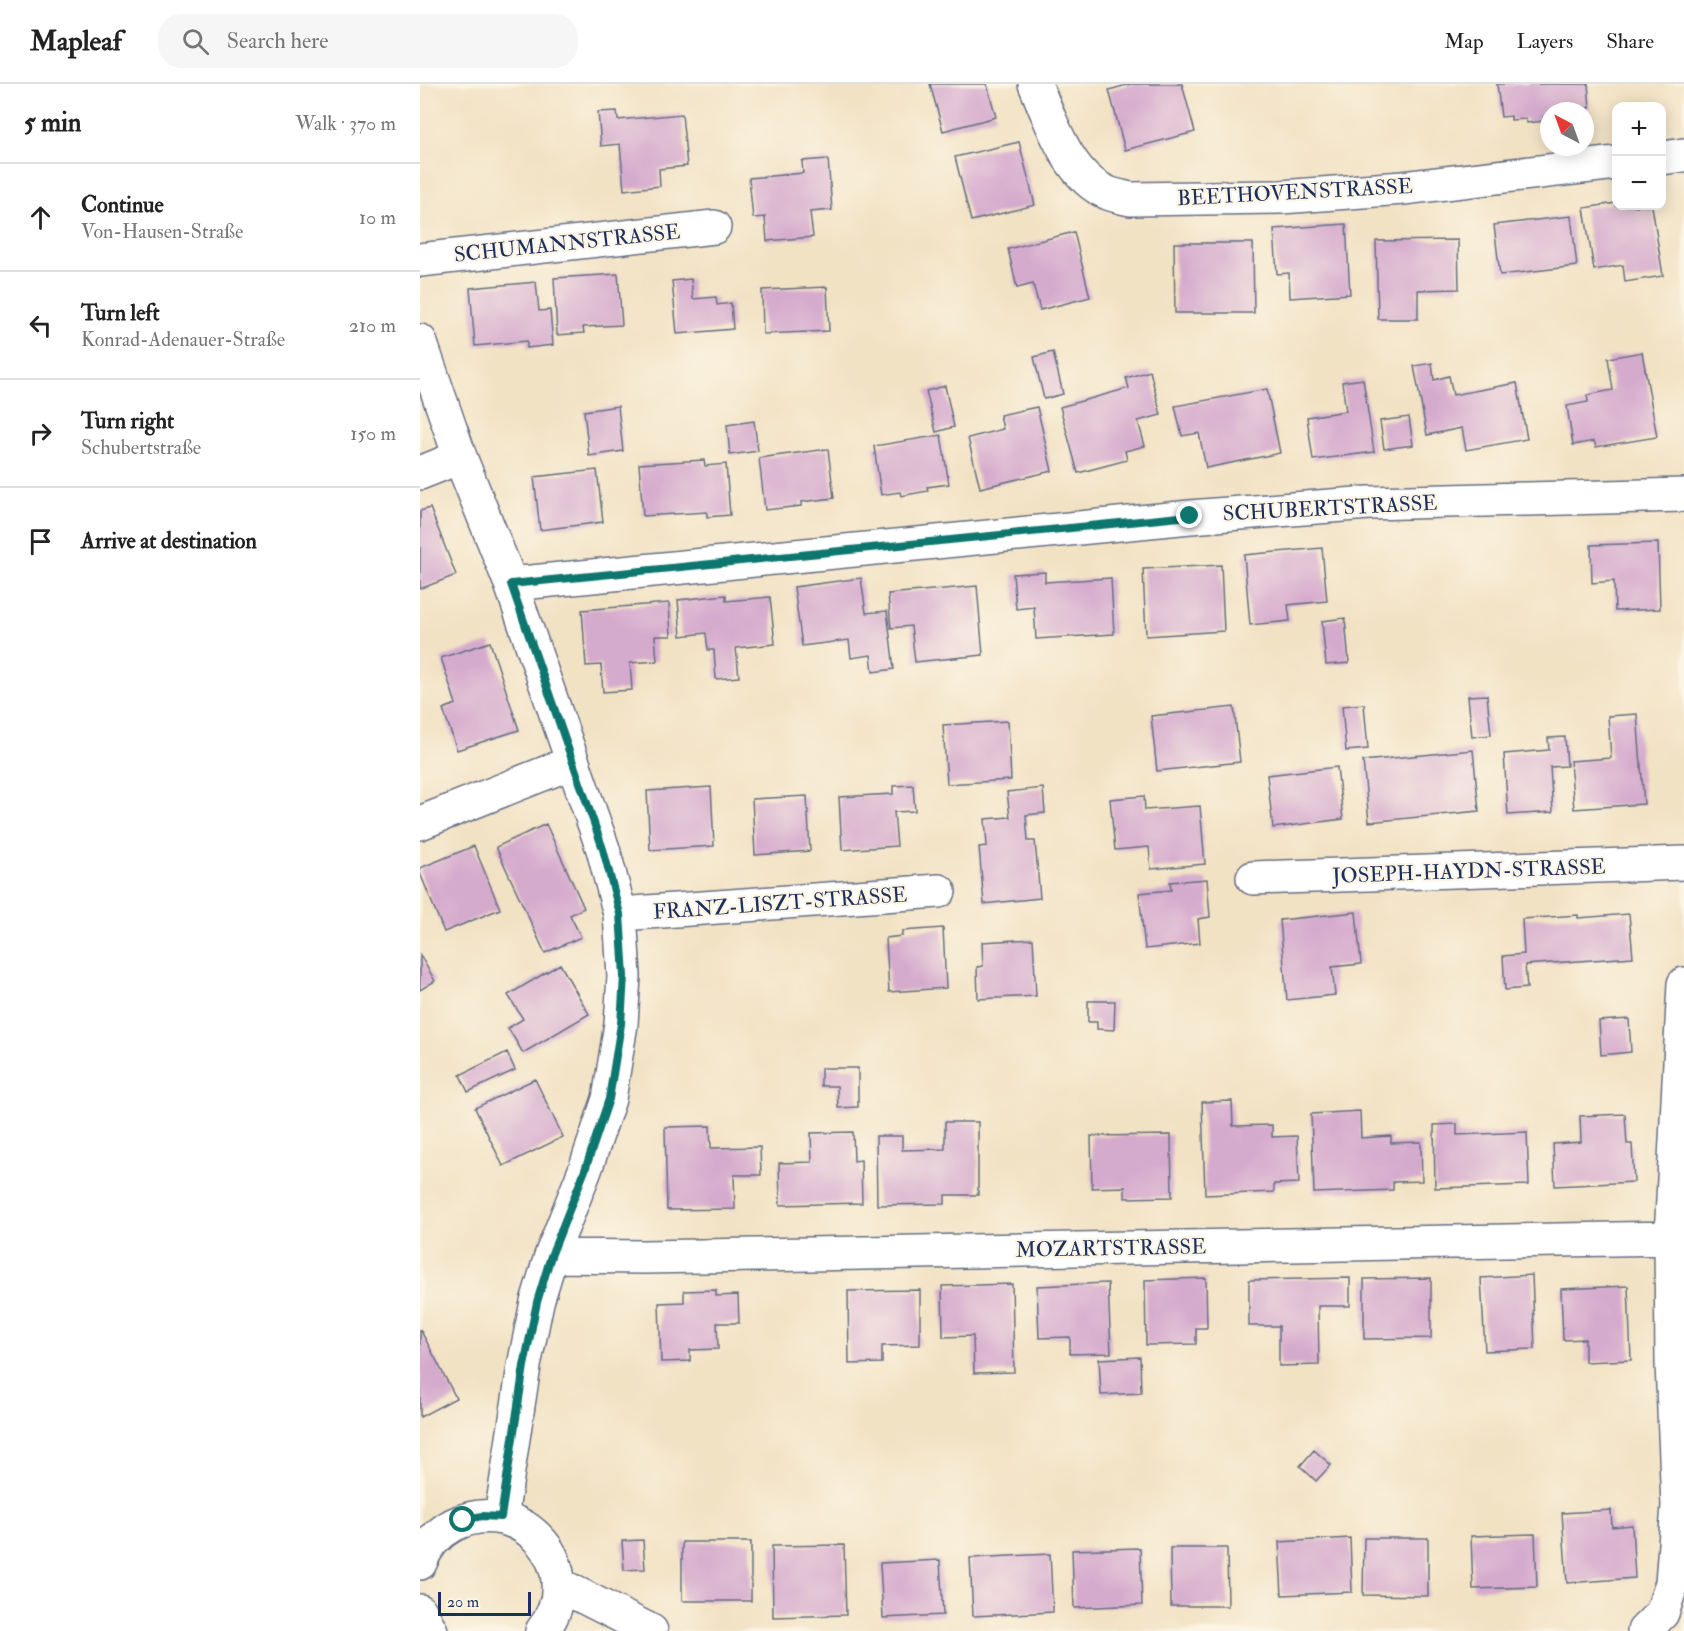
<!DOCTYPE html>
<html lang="en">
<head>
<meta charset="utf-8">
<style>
  body { margin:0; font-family:"IM FELL Double Pica",serif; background:#f6f6f6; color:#222 }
  .controls { position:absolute; right:18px; top:18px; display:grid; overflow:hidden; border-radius:12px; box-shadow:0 3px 15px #0003 }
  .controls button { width:54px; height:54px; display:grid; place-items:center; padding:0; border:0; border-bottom:2px solid #e0e0e0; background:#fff; color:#222; font:30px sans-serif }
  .compass { position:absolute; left:1120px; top:18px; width:54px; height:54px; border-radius:50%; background:#fff; box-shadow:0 3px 15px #0003; rotate:319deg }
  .scale { position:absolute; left:18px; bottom:15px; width:93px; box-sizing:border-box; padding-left:6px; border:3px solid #1b2f5e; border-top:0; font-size:16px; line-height:21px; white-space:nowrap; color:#1b2f5e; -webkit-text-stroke:4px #fcf5e5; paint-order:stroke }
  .stop { position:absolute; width:18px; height:18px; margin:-14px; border:4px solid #0f766e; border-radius:50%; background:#fff }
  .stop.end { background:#0f766e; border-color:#fff; box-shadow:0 2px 6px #0008 }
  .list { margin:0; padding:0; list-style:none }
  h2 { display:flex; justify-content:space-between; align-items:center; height:78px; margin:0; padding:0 24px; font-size:26px }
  h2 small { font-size:20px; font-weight:400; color:#767676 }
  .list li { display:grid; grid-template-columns:39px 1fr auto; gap:18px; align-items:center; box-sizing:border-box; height:108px; padding:0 24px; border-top:2px solid #e0e0e0 }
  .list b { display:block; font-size:22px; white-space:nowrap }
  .list p { margin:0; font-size:20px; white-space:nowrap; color:#767676 }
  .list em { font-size:20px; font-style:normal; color:#767676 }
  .icon { flex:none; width:33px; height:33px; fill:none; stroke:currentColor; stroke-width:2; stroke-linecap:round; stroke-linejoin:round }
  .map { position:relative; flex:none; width:1264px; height:1547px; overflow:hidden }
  header { display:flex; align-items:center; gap:36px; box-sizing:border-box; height:84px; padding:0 30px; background:#fff; border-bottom:2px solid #e0e0e0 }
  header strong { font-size:28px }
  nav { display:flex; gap:33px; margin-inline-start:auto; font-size:21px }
  .search { width:420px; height:54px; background:#f6f6f6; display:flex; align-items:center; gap:15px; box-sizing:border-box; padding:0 21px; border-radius:24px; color:#767676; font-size:22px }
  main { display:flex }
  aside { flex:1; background:#fff }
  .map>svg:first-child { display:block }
  .building { fill:#d5abcd }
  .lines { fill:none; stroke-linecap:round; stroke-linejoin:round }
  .minor-casing { stroke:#666e82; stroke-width:36 }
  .minor { stroke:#fff; stroke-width:33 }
  .route { stroke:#0f766e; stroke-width:8 }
  .labels { text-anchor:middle; stroke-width:4.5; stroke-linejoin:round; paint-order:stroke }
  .street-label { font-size:21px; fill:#1b2f5e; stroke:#fcf5e5 }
</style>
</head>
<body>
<header>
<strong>Mapleaf</strong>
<div class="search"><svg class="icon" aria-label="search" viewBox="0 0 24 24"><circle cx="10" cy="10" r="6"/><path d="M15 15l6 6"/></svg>Search here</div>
<nav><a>Map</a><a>Layers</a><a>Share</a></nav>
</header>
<main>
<aside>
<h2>5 min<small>Walk · 370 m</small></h2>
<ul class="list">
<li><svg class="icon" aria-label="ahead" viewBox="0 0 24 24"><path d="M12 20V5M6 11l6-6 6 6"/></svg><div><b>Continue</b><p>Von-Hausen-Straße</p></div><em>10 m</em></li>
<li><svg class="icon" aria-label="left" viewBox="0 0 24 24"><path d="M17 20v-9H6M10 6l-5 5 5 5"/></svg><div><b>Turn left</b><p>Konrad-Adenauer-Straße</p></div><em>210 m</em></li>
<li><svg class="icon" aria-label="right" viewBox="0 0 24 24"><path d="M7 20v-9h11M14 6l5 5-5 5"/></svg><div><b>Turn right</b><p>Schubertstraße</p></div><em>150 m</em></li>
<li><svg class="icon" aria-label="arrive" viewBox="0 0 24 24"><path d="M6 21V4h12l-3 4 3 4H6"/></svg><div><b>Arrive at destination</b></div></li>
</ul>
</aside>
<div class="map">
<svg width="1264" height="1547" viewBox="0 0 1264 1547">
  <rect width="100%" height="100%" fill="#fcf5e5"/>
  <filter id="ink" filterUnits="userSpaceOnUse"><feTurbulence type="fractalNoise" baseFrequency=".0167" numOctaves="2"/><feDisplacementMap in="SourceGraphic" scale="12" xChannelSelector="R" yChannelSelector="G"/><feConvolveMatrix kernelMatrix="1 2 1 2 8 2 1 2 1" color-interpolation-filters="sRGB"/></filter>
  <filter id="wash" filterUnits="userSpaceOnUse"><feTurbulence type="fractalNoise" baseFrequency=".008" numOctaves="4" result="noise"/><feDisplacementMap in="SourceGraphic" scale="24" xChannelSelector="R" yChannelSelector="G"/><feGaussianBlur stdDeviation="1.35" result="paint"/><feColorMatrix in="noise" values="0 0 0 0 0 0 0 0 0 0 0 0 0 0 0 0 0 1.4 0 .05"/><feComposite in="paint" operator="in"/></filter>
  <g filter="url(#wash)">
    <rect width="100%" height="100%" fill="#f2e2c4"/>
    <g id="blocks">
      <path class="building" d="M510,0H567L576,33L523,47Z
        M710,0H762L775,48L705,66L689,6Z
        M1077,0H1168L1170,24L1129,27V32L1123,33L1124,37L1107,39L1106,35L1091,36V32L1081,33Z
        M197,27L198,36L262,30L267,82L239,85L240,102L204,106L200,60L181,62L178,28Z
        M599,58L615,121L551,137L535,73Z
        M408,75L412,126L390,128L393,153L347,157L345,133L333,134L329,94L383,89L382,77Z
        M1196,119V122H1232L1243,192L1205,198L1203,181L1174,186L1164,124Z
        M1151,132L1157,182L1080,191L1074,141Z
        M926,140L930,210L870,214L869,189L857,190L854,145Z
        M654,148L670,213L620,226L613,200L597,204L588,165Z
        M1038,156L1039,205L998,206V235H958L956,157Z
        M754,159H833L834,229H755Z
        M198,190L202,241L163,243L164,249L137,251L134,194Z
        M271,195L273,215L296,213L297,221L311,219L313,245L257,250L252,197Z
        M116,198L119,227L130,226L133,261L107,264V257L55,262L50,204Z
        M407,203L409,247L343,250L342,206Z
        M633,268L643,310L624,315L614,273Z
        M1222,268L1237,353L1176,363L1174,357L1153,361L1147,322L1168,318L1167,311L1193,306L1188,274Z
        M1012,279L1014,296L1029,292L1033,311L1097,299L1107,355L1046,366L1042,344L1007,351L994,282Z
        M730,287L741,331L718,337L725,362L705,367L707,376L658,389L640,323L709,304L706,294Z
        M943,295L954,368L893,376L887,333L926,327L922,298Z
        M525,302L534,343L516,348L506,307Z
        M847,305L860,369L786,384L779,349L762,352L755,322Z
        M198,322L203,367L169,372L164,327Z
        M617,323L632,387L560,404L548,354L583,345L580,331Z
        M989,333L993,361L964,365L960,337Z
        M334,337L338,367L310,371L307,341Z
        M521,351L529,400L507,403L508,407L481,412L480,408L461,411L454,362Z
        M408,365L414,414L381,418V422L345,426L339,374Z
        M284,376L285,382L306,380L310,431L287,433V428L223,432L219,380Z
        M177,386L183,438L120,446L114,393Z
        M10,424L36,491L0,505V427Z
        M1238,459L1240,525L1195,527L1194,497L1172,499L1171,461Z
        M902,464L907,517L868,521L870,537L830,541L824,471Z
        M801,481L804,547L726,552L723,485Z
        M625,488V498L691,494L694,550L616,555L614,523L596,525L593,490Z
        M441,494L446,529L467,527L474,585L453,588L451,571L431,574L429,556L382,562L374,503Z
        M557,502L563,571L495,578L491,542L471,544L468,510Z
        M306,511V517L350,513L355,560L316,564L319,593L296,595L294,566H288L286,549L261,552L258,516Z
        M249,519L251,552H235L237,577L210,579L212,606L183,608L181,581L166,582L162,526Z
        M925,534L929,579L906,581L902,537Z
        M70,558L99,646L37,666L23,625L36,620L21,574Z
        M1067,611L1071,651L1052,653L1048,612Z
        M944,620L948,665L926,667L922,622Z
        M814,623L820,678L737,687L731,632Z
        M1217,630L1224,720L1154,725L1150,677L1191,674L1188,632Z
        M588,637L591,696L527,700L523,641Z
        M1145,653L1147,682L1130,683L1133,728L1088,731L1084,670L1129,666L1128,654Z
        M1053,666L1059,727L949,738L943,677Z
        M917,683L923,735L853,744L847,691Z
        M493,701L495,727L474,728L477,762L422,766L419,713L473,710V702Z
        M291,703L294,762L230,766L227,707Z
        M623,704L625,729L606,731L608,757H615L620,814L564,820L559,763L567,762L565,735L590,733L587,708Z
        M387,712L390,767L335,771L332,715Z
        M724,712L725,726L780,722L785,780L731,785L729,763L695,766L690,715Z
        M126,740L164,824L150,831L161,853L125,869L76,763Z
        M54,762L80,825L24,848L0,789V784Z
        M787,795L790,833L778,835L780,859L725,865L719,809L751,806L750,798Z
        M936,828L941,880L912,883L915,911L867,916L860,836Z
        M1209,830L1213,873L1105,881L1107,904L1085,906L1083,872L1104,870L1102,835L1158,831V834Z
        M523,844L526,904L469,908L466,854L482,852V847Z
        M613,855L616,912L558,915L557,883L563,882L562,858Z
        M0,871L15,897L0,906Z
        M140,880L169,930L103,969L88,944L103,935L88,911Z
        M668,917H695L694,946L677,945V938H668Z
        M1209,935L1211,968L1181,971L1179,937Z
        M87,968L95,986L48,1008L40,991Z
        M401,984H438V1023L418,1024L417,1002H401Z
        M115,995L143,1053L83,1082L55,1024Z
        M812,1017L813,1042L852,1041V1053L877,1052L879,1099L854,1100V1108L785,1111L782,1018Z
        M940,1027L941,1054L971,1052V1059L1001,1058L1002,1097L973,1098V1106L894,1109L891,1030Z
        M1205,1030L1207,1060H1212L1214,1098L1135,1102L1133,1060L1161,1058L1160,1032Z
        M525,1038H558V1111H525V1120L457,1121L456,1052H482V1066L525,1065Z
        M1037,1040V1051L1107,1048L1109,1101L1015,1104L1014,1041Z
        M290,1042L291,1064L340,1063L341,1091H314L315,1125L247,1126L245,1043Z
        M433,1048L434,1077L441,1076L442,1119L360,1121L359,1079L392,1078L391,1049Z
        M751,1051L752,1113L705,1114V1103L672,1104L671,1052Z
        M1112,1191L1115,1265L1065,1267L1061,1194Z
        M786,1194L787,1244H776V1260L726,1261L725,1196Z
        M930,1194V1222H898L899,1281L859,1282V1242H829V1196Z
        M1011,1194V1254L944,1255V1195Z
        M688,1199L691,1269L650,1270V1253L619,1254L617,1202Z
        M592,1200L594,1288L554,1289L553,1252L523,1253L522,1202Z
        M1208,1202L1211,1276L1165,1278V1255L1143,1256L1141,1205Z
        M296,1206V1212L318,1211L319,1239H297L298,1265L270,1266V1277L241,1278L239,1219L264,1218V1207Z
        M500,1206V1261L462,1262V1279L429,1280L428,1207Z
        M0,1245L36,1314L0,1333Z
        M720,1273L721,1309L681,1311L679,1275Z
        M894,1366L911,1381L896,1397L880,1382Z
        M1191,1426L1192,1443L1212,1441L1215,1494L1147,1499L1142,1429Z
        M1115,1450L1117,1503L1053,1505L1051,1452Z
        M930,1454L932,1508L862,1511L859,1458Z
        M944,1454H1008V1512L943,1511Z
        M223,1456L225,1485L204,1486L202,1457Z
        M262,1458H331V1517H262Z
        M424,1461L426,1531L353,1533L352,1462Z
        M720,1464L722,1521L654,1524L652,1466Z
        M750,1464H807L808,1522H751Z
        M630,1470L633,1528L553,1532L550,1474Z
        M520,1476L523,1531L463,1534L460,1479Z"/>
    </g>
  </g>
  <g filter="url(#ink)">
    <use href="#blocks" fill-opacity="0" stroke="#666e82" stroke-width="1.5"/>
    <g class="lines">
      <g class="minor-casing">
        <path id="minor" d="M615,0C631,37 648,93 688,109C695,112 703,113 710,115L861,113L983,104L1196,79
          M1242,74L1264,71
          M0,176L294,143
          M0,257L40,373L91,500L183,765L200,830L204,892L201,940L189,1015L165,1086L131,1172L117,1218L104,1282L81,1433
          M0,389L40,373
          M91,500L770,433L949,419L1264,411
          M0,739L153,678
          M833,794L1264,779
          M200,830L519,807
          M131,1172L224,1173L1251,1154
          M0,1479C6,1463 18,1449 33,1441C101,1406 171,1486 122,1547
          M138,1500L231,1547
          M0,1527L11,1547
          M1224,1547L1242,1529L1252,1499L1258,1422L1252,1278L1251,1154L1264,900"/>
      </g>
      <use href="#minor" class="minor"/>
    </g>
  </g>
  <g class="lines" filter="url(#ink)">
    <path class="route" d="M43,1436L62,1432L81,1433L104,1282L117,1218L131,1172L165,1086L189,1015L201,940L204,892L200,830L183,765L91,500L770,432"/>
  </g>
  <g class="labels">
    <g class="street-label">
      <text transform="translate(875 108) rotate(-3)" y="7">BEETHOVENSTRASSE</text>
      <text transform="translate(147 159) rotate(-6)" y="7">SCHUMANNSTRASSE</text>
      <text transform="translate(910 424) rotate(-3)" y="7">SCHUBERTSTRASSE</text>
      <text transform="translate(1049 787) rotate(-2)" y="7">JOSEPH-HAYDN-STRASSE</text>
      <text transform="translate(360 819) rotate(-4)" y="7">FRANZ-LISZT-STRASSE</text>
      <text transform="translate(691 1164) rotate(-1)" y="7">MOZARTSTRASSE</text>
    </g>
  </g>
</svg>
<div class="controls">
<button>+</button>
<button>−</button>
</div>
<svg class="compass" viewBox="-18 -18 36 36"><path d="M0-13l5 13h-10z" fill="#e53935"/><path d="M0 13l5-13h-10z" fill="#767676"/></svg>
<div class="scale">20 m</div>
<div class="stop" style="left:43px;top:1436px"></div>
<div class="stop end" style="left:770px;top:432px"></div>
</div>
</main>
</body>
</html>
